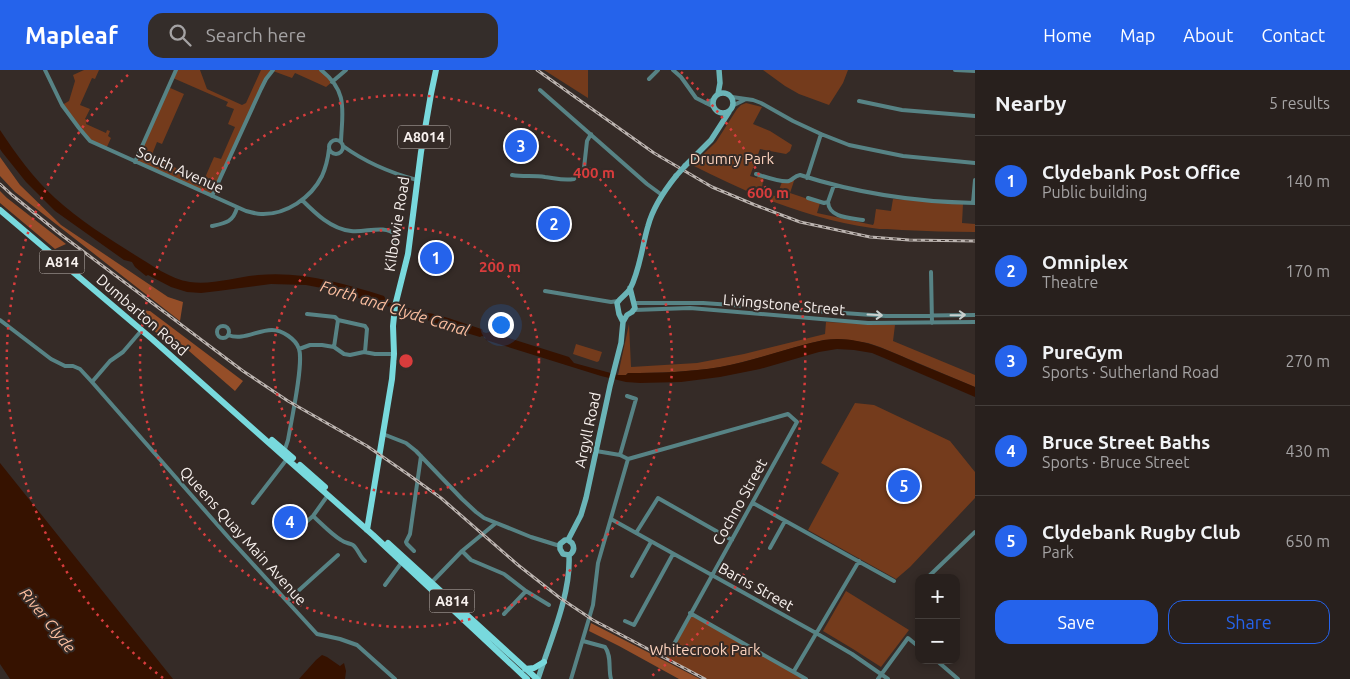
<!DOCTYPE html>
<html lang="en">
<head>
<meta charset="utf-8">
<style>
  body { margin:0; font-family:Ubuntu,sans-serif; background:#342d2a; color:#f1f3f6 }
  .controls { position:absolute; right:15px; bottom:15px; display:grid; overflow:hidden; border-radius:10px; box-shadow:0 2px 8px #0003 }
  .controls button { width:45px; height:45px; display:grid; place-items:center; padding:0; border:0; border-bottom:1px solid #443e3b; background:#28201d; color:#f1f3f6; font:25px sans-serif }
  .you { position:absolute; left:500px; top:254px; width:18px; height:18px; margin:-12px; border:4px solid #fff; border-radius:50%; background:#1a73e8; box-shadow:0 0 0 8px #1a73e833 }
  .badge { display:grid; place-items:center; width:32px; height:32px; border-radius:50%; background:#2563eb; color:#fff; font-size:16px; font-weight:700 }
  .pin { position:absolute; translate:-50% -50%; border:2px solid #fff; box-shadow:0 1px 5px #0006 }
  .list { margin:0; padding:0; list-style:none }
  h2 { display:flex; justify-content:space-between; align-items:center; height:65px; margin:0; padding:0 20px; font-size:21px }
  h2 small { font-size:16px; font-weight:400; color:#a5a3a4 }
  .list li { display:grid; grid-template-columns:32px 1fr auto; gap:15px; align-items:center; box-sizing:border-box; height:90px; padding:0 20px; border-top:1px solid #443e3b }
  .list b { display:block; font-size:19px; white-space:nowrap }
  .list p { margin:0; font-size:16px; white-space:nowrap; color:#a5a3a4 }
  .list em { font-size:16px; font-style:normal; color:#a5a3a4 }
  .actions { display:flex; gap:10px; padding:15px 20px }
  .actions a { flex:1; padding:11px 0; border:1px solid #2563eb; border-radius:15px; text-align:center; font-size:18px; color:#2563eb }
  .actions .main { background:#2563eb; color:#fff }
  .icon { flex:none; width:28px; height:28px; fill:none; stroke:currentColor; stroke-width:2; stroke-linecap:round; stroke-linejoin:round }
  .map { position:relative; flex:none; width:975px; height:609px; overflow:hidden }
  header { display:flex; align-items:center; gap:30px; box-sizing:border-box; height:70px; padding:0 25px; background:#2563eb; color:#fff }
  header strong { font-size:24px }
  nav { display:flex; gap:28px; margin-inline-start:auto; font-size:18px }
  .search { width:350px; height:45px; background:#342d2a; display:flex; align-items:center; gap:12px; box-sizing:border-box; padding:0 18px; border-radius:15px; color:#a5a3a4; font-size:19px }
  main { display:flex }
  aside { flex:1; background:#28201d }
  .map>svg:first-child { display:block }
  .green { fill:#743b1c }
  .forest { fill:#954e28 }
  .water { fill:#361200 }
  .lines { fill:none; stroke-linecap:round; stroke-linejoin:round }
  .street { stroke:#578385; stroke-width:4 }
  .secondary { stroke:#6ab4b7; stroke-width:5.5 }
  .primary { stroke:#78d9dd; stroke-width:6 }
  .rail-casing { stroke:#bcb4b0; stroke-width:3 }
  .rail { stroke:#352b27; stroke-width:1; stroke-dasharray:4; stroke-linecap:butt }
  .secondary-bridge { stroke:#6ab4b7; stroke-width:5.5 }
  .oneway { stroke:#c8d0ce }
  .ring { fill:none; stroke:#d93c3c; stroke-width:2.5; stroke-dasharray:2.5 5 }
  .labels { text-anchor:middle; stroke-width:4; stroke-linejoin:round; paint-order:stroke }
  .shield { fill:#352b27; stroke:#beb6b2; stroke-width:1 }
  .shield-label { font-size:14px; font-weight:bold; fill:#f8f1ee }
  .park-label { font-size:15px; fill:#fed4bf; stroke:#352b27 }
  .street-label { font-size:15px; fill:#f8f1ee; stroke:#352b27 }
  .water-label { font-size:16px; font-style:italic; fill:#fdbfa0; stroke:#352b27 }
  .centre { fill:#d93c3c; stroke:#352b27; stroke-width:2.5 }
  .ring-label { font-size:15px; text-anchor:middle; font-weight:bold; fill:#d93c3c; stroke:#352b27; stroke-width:4; stroke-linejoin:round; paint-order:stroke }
</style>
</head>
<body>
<header>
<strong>Mapleaf</strong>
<div class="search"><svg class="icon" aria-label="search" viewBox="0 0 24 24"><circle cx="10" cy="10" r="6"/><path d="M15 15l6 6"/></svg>Search here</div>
<nav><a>Home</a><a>Map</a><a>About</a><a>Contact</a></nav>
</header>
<main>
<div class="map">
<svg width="975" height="609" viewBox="0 0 975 609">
  <rect width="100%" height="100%" fill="#352b27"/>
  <path class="green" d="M84,0H99L95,9L92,8L80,35L90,39L85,49L87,50L86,54L106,63L107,60L110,61L108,66L111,68L106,79L90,71L62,35L69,31L75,11L73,5Z
    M176,0H200L207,19L242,35L246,33L261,0H321L332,12L326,17L295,3L292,8L273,1L266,9L212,126L135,92L168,17L184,24L162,74L157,72L151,87L204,110L214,87L221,89L235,57L228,54L234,39L226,36L228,32L173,8Z
    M544,0H588V28Z
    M763,0H848L843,13L829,35L799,24L785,16Z
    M746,33L762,37L753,54L770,61L792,75L790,81L786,84L760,79L750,106L757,108L758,105L764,107L761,122L775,126L777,125L782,112L795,108L790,123L820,133L817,143L873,155L874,153L876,139L891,141L893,129L963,134L962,153L975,154V162C951,162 927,161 902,160C892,159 882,160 872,158C809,149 749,124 692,95L716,72L737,39L741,35Z
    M826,252L895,255L893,271L975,305V317L880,277L868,273L841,269L824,270L811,273C781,281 751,291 721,297C691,302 659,303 628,303L626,305H618L629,254L631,297L697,293L744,284L825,264Z
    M576,274L602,282L599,291L597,292L573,284Z
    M855,333L874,335L950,371L975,402V428L910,497L896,509L808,460L839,403L821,393Z
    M846,521L909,560L881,597L853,579L823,561Z
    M690,543L806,609H705L666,588Z"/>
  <path class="forest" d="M0,87L20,115L61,155L168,227L183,232L180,251L15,122L0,106Z
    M0,121L7,128L66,174L55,179L0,133Z
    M140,240L150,241L243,311L235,321L181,274L174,278L137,246Z
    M591,553L700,609H679L619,576L589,561Z"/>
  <path class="water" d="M0,60C16,84 33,108 55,128C79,150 108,168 135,185C152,195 170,209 190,212C213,215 235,207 258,205C302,201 343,213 384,226L387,232L426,243C434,242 471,256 482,259L483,262L486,263L490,262L569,287L574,293L618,305H626L628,303C659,303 690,302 720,297C755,291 789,277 824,270C858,265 887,280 917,293C936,301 956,309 975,317V327L884,288L872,283L854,280L837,279L819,282L760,299L720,307L681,312L640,313L626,312L601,306L486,270L485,267L482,266L480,267L430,252L425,247L327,219L306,215L271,214L218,221L201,223L187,222L171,217L148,205L146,206L135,197L132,192L124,190L55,141L26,112L2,82L0,79Z
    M0,393L173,609H10L0,594Z
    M322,585L327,587L340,596L344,593L346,601L345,609H299L316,590Z"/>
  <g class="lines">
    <path class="street" d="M45,0L62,35L79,58L90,71L246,141C251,142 256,144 261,144C286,145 311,128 322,106C326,97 328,88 329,79
      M321,0C349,22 342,42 341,72
      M673,0L681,7L696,28L714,37
      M955,0L975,1
      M649,9L658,0
      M332,12L346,0
      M540,20L647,114L662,125
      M732,27L753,30L761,33L793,51L821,64L849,75L903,86L975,93
      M859,31L902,40L975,46
      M706,33L714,29
      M734,35L744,30
      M329 77a7 7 0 1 1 14 0a7 7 0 1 1-14 0Z
      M343,76C365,92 391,103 417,110
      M135,92L176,0
      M756,104C763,106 782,113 789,111C794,109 794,106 800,105C856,123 916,132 975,133
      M512,105C523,107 534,105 545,107C555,108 563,111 574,109L584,98L587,71L591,64
      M807,108L821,64
      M212,126L261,19L266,9L273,0
      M808,128L824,133L828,132L834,115
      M302,130C315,143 331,159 351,161C366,163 384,154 396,165L395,173
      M828,132C829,148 850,148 863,150
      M973,133L975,110
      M212,156C226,153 233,152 237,138
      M931,202L932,253
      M545,221L611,232L618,231
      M634,233H703L886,246L975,245
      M634,240L690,238L868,253L975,252
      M307,244L335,247L338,250L334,277
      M0,250L51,289L65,296H73L80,299L92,312L110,291L123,282L141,261
      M338,250L365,256L367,259L365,282
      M217 262a6 6 0 1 1 12 0a6 6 0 1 1-12 0Z
      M228,265C243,271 257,260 272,260C282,260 296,269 299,279C304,293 291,352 288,370L284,382
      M299,279L310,275H322L334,277L344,284L350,285L364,282L375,284H394
      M92,312L229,468L317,564L340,569L357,575L395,609
      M383,364L406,373L416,381L462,429L476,442L484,448L531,467L560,476
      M596,381L620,385L628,389L788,344L797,352L673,576
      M620,385L636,329L627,326
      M253,433L287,389
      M753,433L894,511
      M313,446C322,454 331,464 341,470C345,473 349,473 353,475C358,479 360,487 365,491
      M611,449L816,563L852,584L888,609
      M298,463L304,454L313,446L328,425
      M636,463L658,428L732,470
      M770,478L785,451
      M414,481L407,474L406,472L410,464L421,386
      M462,481L471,490L504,504L526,521L549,535
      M632,506L651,472
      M927,508L975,462
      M432,512L462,481L496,453
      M385,515L402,492
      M287,531L338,485
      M690,543L806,609
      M504,544L526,521
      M625,551L634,555L673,484
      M583,571L605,577C612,586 608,599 611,609
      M936,590L958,609
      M794,601L859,491
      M571,609L593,535L598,493L628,389
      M878,609L908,568L919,577"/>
    <path class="secondary" d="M713 33a10 10 0 1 1 20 0a10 10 0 1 1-20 0Z
      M718,24L720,13L719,0
      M685,96L711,70L729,42
      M623,252L619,244L617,233C621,227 626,225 630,219C640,200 642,176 648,156C653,137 664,121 676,106
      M568,470L581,445L586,428L610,316L621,273L623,252L627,245L632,242L635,238L630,218
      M568,470H565L560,474V479L563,484L569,485
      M568,470L572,473C575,478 574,482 569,485
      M538,609C550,571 571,525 569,485"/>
    <path class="primary" d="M0,140L152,269L287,389L373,465L527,609
      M272,370L293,388
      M300,395L325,417
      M367,460L392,309L394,284L393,256L395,236L408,184L421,82L431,24L436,0
      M388,473L537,609
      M525,599L534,598L544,592"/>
    <g class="rail-casing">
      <path id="rail" d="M537,0L654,83L712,117L755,135L800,152L870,167L909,170L975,171
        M0,114L12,125L60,164L243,301L288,331L367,376L409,405L441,428L518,495L560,528L593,550L705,609"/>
    </g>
    <use href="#rail" class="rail"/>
    <path class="secondary-bridge" d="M676,106L685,96"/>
  </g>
  <defs><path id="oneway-shaft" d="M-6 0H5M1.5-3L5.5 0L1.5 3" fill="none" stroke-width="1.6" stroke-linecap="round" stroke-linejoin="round" transform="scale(1.25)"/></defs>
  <g class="oneway">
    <use href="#oneway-shaft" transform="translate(875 245) rotate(3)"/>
    <use href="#oneway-shaft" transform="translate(958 245) rotate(-1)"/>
  </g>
  <g class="ring">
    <circle cx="406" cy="291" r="133"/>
    <circle cx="406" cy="291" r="266"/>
    <path d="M163 608A399 399 0 0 1 131 2M681 2A399 399 0 0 1 649 608"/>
  </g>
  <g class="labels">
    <g class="shield">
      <rect x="398" y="55.5" width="52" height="23" rx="4"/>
      <rect x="39.5" y="180.5" width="45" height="23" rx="4"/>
      <rect x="429.5" y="519.5" width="45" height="23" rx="4"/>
    </g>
    <g class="shield-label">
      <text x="424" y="72">A8014</text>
      <text x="62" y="197">A814</text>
      <text x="452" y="536">A814</text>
    </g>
    <g class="park-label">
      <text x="732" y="94">Drumry Park</text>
      <text x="705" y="585">Whitecrook Park</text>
    </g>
    <g class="street-label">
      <text transform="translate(180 100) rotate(24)" y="5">South Avenue</text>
      <text transform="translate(397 154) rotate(-81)" y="5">Kilbowie Road</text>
      <text transform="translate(784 235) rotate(5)" y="5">Livingstone Street</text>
      <text transform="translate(142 245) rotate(41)" y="5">Dumbarton Road</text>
      <text transform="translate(588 360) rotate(-78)" y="5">Argyll Road</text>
      <text transform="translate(740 432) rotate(-61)" y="5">Cochno Street</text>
      <text transform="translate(243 466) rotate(48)" y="5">Queens Quay Main Avenue</text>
      <text transform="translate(756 517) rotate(29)" y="5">Barns Street</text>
    </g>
    <g class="water-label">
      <text transform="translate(395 238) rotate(17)" y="6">Forth and Clyde Canal</text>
      <text transform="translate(48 550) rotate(51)" y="6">River Clyde</text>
    </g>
  </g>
  <circle cx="406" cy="291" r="8" class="centre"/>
  <g class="ring-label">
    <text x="594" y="108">400 m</text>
    <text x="768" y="128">600 m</text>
    <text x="500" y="202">200 m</text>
  </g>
</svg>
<div class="controls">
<button>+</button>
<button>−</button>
</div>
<div class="you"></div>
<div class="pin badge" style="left:436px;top:188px">1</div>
<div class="pin badge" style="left:554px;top:154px">2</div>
<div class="pin badge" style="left:521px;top:76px">3</div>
<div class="pin badge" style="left:290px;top:452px">4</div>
<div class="pin badge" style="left:904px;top:416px">5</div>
</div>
<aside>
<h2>Nearby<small>5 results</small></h2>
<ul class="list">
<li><span class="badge">1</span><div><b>Clydebank Post Office</b><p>Public building</p></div><em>140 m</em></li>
<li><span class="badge">2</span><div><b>Omniplex</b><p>Theatre</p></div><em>170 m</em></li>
<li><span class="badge">3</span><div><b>PureGym</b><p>Sports · Sutherland Road</p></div><em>270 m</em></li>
<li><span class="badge">4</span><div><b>Bruce Street Baths</b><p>Sports · Bruce Street</p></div><em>430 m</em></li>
<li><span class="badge">5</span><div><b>Clydebank Rugby Club</b><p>Park</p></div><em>650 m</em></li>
</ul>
<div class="actions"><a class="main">Save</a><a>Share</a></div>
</aside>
</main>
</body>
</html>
